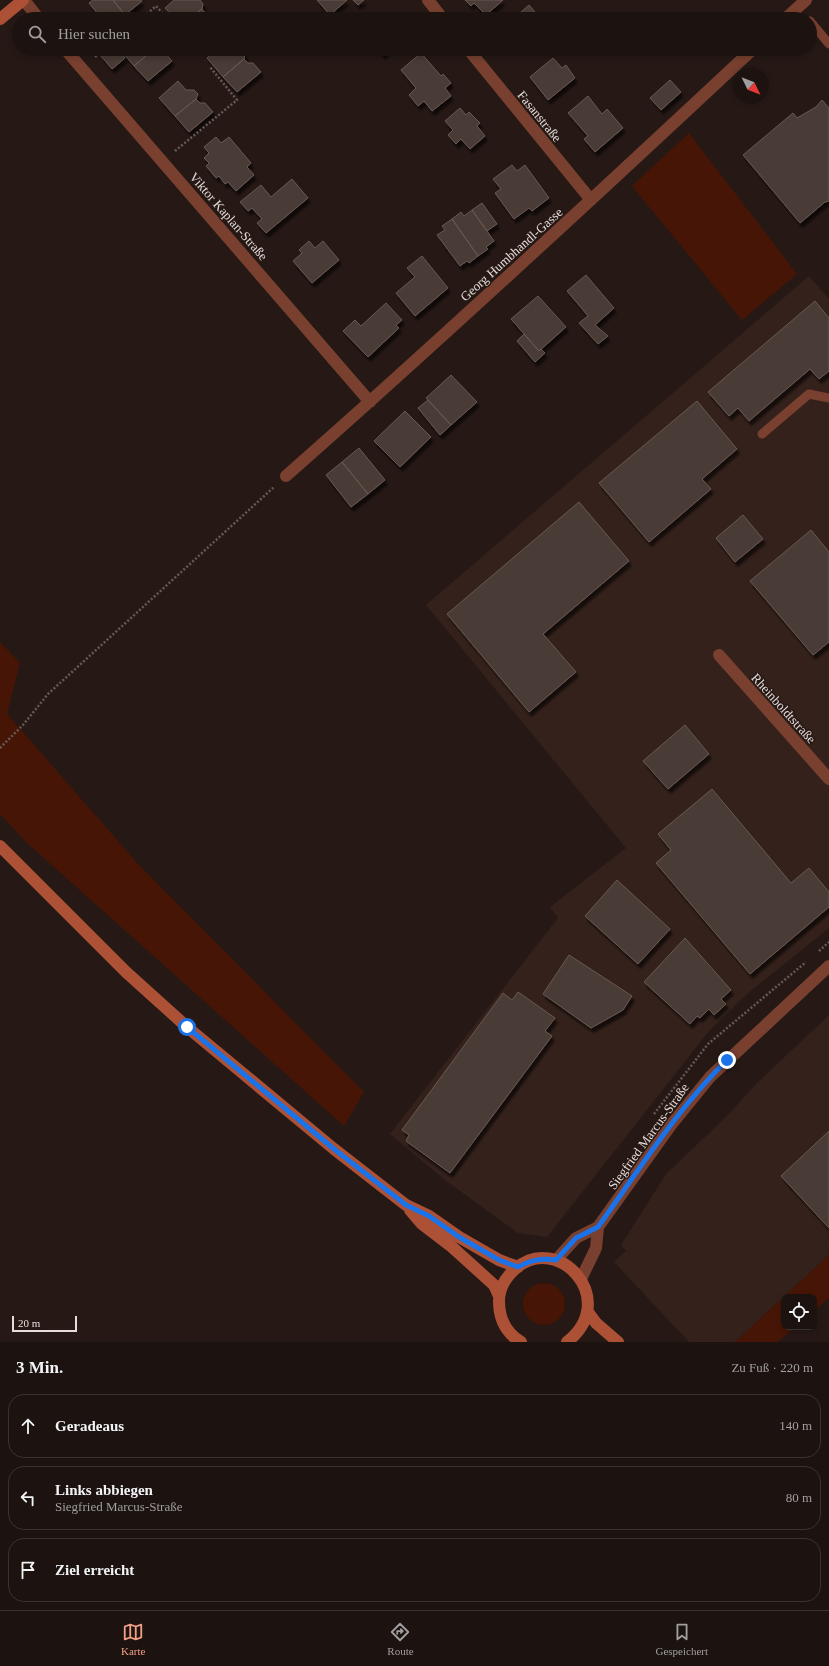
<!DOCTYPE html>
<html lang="de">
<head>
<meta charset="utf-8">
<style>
  body { margin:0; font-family:"Times New Roman",serif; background:#251c19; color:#f1f3f6 }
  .controls { position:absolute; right:12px; bottom:12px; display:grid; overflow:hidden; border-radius:8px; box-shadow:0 2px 6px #0003 }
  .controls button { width:36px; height:36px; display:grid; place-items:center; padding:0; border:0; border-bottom:1px solid #3a3230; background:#1c1310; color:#f1f3f6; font:20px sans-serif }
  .compass { position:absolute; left:733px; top:68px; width:36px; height:36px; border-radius:50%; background:#1c1310; box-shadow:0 2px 6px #0003; rotate:133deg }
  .scale { position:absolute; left:12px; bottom:10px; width:65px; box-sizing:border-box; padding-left:4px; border:2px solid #e6dcd9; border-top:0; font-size:11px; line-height:14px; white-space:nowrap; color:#e6dcd9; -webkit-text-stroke:3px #261915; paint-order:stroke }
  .stop { position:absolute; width:12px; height:12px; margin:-9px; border:3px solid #1a73e8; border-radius:50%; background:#fff }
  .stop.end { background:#1a73e8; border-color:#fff; box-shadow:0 1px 4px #0008 }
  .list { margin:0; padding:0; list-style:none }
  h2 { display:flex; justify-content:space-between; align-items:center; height:52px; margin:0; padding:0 16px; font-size:17px }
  h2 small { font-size:13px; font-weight:400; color:#a09e9f }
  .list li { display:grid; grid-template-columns:26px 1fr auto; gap:12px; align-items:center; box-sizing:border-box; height:64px; margin:0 8px 8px; padding:0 8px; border:1px solid #3a3230; border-radius:16px }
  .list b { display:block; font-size:15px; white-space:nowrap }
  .list p { margin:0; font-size:13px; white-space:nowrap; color:#a09e9f }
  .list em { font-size:13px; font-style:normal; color:#a09e9f }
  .icon { flex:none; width:22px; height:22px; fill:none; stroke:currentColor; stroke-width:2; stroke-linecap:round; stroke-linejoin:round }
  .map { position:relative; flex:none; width:829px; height:1342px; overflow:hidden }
  .search { position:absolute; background:#1c1310; box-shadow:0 2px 6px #0003; left:12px; right:12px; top:12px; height:44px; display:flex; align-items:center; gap:10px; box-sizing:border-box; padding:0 14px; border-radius:22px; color:#a09e9f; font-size:15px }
  .sheet { height:268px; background:#1c1310 }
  nav { display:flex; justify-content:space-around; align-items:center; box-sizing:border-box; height:56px; border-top:1px solid #3a3230; background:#1c1310; font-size:11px; color:#a09e9f }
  nav a { display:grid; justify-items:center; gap:2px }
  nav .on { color:#f39f85 }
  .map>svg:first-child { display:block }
  .built { fill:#34211b }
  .green { fill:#471505 }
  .building { fill:#493a35; stroke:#695954; filter:url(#shadow) }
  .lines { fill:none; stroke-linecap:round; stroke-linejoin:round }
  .path { stroke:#665a57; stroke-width:2.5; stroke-dasharray:2 2; stroke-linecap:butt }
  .lane { stroke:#79402f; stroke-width:9 }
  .street { stroke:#79402f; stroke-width:12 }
  .secondary { stroke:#ad5136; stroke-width:12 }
  .route { stroke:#1a73e8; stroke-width:5 }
  .labels { text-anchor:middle; stroke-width:3; stroke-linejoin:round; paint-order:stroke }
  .street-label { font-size:13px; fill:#e6dcd9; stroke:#261915 }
</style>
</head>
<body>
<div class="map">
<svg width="829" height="1342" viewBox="0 0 829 1342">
  <defs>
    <filter id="shadow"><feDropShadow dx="2.5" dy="4.5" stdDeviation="1" flood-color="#0009"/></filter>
  </defs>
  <rect width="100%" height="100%" fill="#261915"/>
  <path class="built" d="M809,276L829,299V928L747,994L709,1031L547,1237L518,1233L445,1180L390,1134L558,918L550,907L626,848L426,605Z
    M829,1015V1255L735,1342H689L614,1262L626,1251L621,1245L666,1174L725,1118L757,1083Z"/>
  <path class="green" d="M689,133L797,274L742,320L632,186Z
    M0,642L20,663L7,714L139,865L364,1092L344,1126L26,842L0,814Z
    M829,1255V1298L814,1311V1297H784V1327H795L778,1342H735Z
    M523 1304a21 21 0 1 1 42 0a21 21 0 1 1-42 0Z"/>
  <path class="building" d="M93,0H113L125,15L121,19H102L89,3Z
    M113,0H140L142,1L125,15Z
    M174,0H200L203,4L202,9L190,19H175L165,8Z
    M317,0H347L330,15Z
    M353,0H364L358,5Z
    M465,0H503L486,15L474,3L471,6Z
    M529,5L541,19H513Z
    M202,9L206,14L211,13L217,19H190Z
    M386,13L391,19H379Z
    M109,49H117L125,58L112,69L101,56Z
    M120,49H154L134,66Z
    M154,49H156L159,52H164L172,61L148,81L134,66Z
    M217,49L242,50L245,54L244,59L223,77L207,58Z
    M378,49H389L383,55Z
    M421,53L441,76L443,74L451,83L445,88L451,96L432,111L424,101L418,106L409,95L416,88L401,70Z
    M553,58L562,68L566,65L575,78L548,100L530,77Z
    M244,59L248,63H253L261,72L237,92L223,77Z
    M670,80L681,92L661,110L650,98Z
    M178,81L186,90H194L198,94L196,99L175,116L159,98Z
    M588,96L602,114L607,109L623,128L595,152L584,139L588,136L568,113Z
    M196,99L200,103H205L213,112L189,132L175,116Z
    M822,100L829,108V201L825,202L800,223L743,155L793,113L797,118L816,107Z
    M460,108L466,115L469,112L480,123L477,126L485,136L470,149L461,139L456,144L448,135L453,130L445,121Z
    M216,137L221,143L229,137L251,163L247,167L254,175L236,191L228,182L225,184L219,176L216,178L206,166L209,163L204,158L209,153L204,147Z
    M512,165L517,171L525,165L549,198L532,211L529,208L514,219L495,193L501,189L493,179Z
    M292,179L308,198L266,233L257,223L262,219L252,208L248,211L240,202L261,185L271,197Z
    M482,203L497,224L487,231L472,210Z
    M472,210L494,241L486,247L488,249L478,256L452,219L461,212L464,216Z
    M452,219L478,256L469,263L467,261L460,266L437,235L445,230L442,226Z
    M309,241L315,248L323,241L339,260L312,283L293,261L302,253L299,250Z
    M422,256L448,288L415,316L396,293L415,277L407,268Z
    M586,275L614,308L595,325L608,336L598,344L579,323L588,316L567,291Z
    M538,296L566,327L539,351L511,319Z
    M815,301L829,318V371L819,379L810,369L749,421L738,408L729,416L708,392Z
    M386,303L402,320L396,325L399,328L368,357L343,331L355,320L361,326Z
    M524,334L539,351L541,349L545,353L535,362L517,341Z
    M451,375L477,402L451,425L426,398Z
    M428,400L451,425L440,435L418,408Z
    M697,401L737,449L702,479L711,489L649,542L599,483Z
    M405,411L431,437L400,467L374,441Z
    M359,448L385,480L368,494L342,462Z
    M342,462L368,494L351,507L326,475Z
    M579,502L629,561L543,634L576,672L529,712L447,614Z
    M743,515L763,539L735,562L716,538Z
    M811,530L829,552V642L813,655L750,581Z
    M685,725L709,754L668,789L643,761Z
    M712,789L791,883L809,868L829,892V907L750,974L656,863L671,850L658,834Z
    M617,880L670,929L638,964L585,916Z
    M685,938L731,990L721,999L726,1004L714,1015L709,1009L700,1018L697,1016L690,1024L644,982Z
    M569,955L632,996L623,1010L591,1028L543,994Z
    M518,992L555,1018L545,1031L552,1036L450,1173L406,1141L409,1135L402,1130L503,993L512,1000Z
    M829,1131V1228L781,1176Z"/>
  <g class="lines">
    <path class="path" d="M141,19L156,6L168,19
      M95,57L105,49
      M175,151L237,100L210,67
      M0,748L23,725L48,694L274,487
      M819,951L829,942
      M654,1114L708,1044L806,962"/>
    <path class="lane" d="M810,21L829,44
      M762,434L809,394L829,398"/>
    <path class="street" d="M24,0L39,19
      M428,0L443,19
      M785,19L806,0
      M65,49L370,402
      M468,49L591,200
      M286,476C444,337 599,193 753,49
      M719,655L829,779
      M556,1260L576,1238L598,1227
      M581,1279L596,1248L598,1227L671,1125L710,1077L829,966"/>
    <path class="secondary" d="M0,19L23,0
      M0,846L126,972L187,1027L334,1149L406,1205L429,1216L459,1237L499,1260L518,1267
      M410,1210L422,1224L452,1247L494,1285L499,1296
      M588,1312L596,1323L618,1342
      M521,1342C506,1333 499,1319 499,1301C499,1289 505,1278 515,1269C558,1231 621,1300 567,1342"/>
  </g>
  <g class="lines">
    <path class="route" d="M187,1027L334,1149L406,1205L429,1216L459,1237L499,1260L518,1267C531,1260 541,1258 556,1260L576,1238L598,1227C639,1170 677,1109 727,1060"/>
  </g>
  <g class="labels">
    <g class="street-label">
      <text transform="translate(540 116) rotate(51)" y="5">Fasanstraße</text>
      <text transform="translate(229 216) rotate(49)" y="5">Viktor Kaplan-Straße</text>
      <text transform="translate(511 254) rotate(-42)" y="5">Georg Humbhandl-Gasse</text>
      <text transform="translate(784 708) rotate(48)" y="5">Rheinboldtstraße</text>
      <text transform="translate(648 1136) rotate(-54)" y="5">Siegfried Marcus-Straße</text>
    </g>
  </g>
</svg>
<div class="controls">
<button><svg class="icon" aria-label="locate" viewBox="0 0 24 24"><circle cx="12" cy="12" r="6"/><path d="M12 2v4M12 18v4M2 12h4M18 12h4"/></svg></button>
</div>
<svg class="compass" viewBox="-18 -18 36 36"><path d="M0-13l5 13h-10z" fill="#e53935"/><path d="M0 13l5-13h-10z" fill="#a09e9f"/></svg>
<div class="scale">20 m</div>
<div class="stop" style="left:187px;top:1027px"></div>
<div class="stop end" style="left:727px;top:1060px"></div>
<div class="search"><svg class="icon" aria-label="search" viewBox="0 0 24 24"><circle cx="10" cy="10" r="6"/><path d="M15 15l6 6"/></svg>Hier suchen</div>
</div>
<section class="sheet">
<h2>3 Min.<small>Zu Fuß · 220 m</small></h2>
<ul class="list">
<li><svg class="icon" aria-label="ahead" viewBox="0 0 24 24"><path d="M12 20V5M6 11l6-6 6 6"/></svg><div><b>Geradeaus</b></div><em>140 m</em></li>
<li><svg class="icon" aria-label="left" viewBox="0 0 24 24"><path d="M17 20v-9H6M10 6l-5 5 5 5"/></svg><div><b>Links abbiegen</b><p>Siegfried Marcus-Straße</p></div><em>80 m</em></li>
<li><svg class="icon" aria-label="arrive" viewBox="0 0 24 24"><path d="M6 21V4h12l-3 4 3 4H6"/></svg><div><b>Ziel erreicht</b></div></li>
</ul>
</section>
<nav>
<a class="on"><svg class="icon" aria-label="map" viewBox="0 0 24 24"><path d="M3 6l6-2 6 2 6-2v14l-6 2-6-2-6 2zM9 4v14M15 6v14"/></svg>Karte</a>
<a><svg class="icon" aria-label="directions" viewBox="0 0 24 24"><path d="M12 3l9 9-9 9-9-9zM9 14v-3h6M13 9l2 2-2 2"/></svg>Route</a>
<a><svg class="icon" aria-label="saved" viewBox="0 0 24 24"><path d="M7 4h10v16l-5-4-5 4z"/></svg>Gespeichert</a>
</nav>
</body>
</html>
